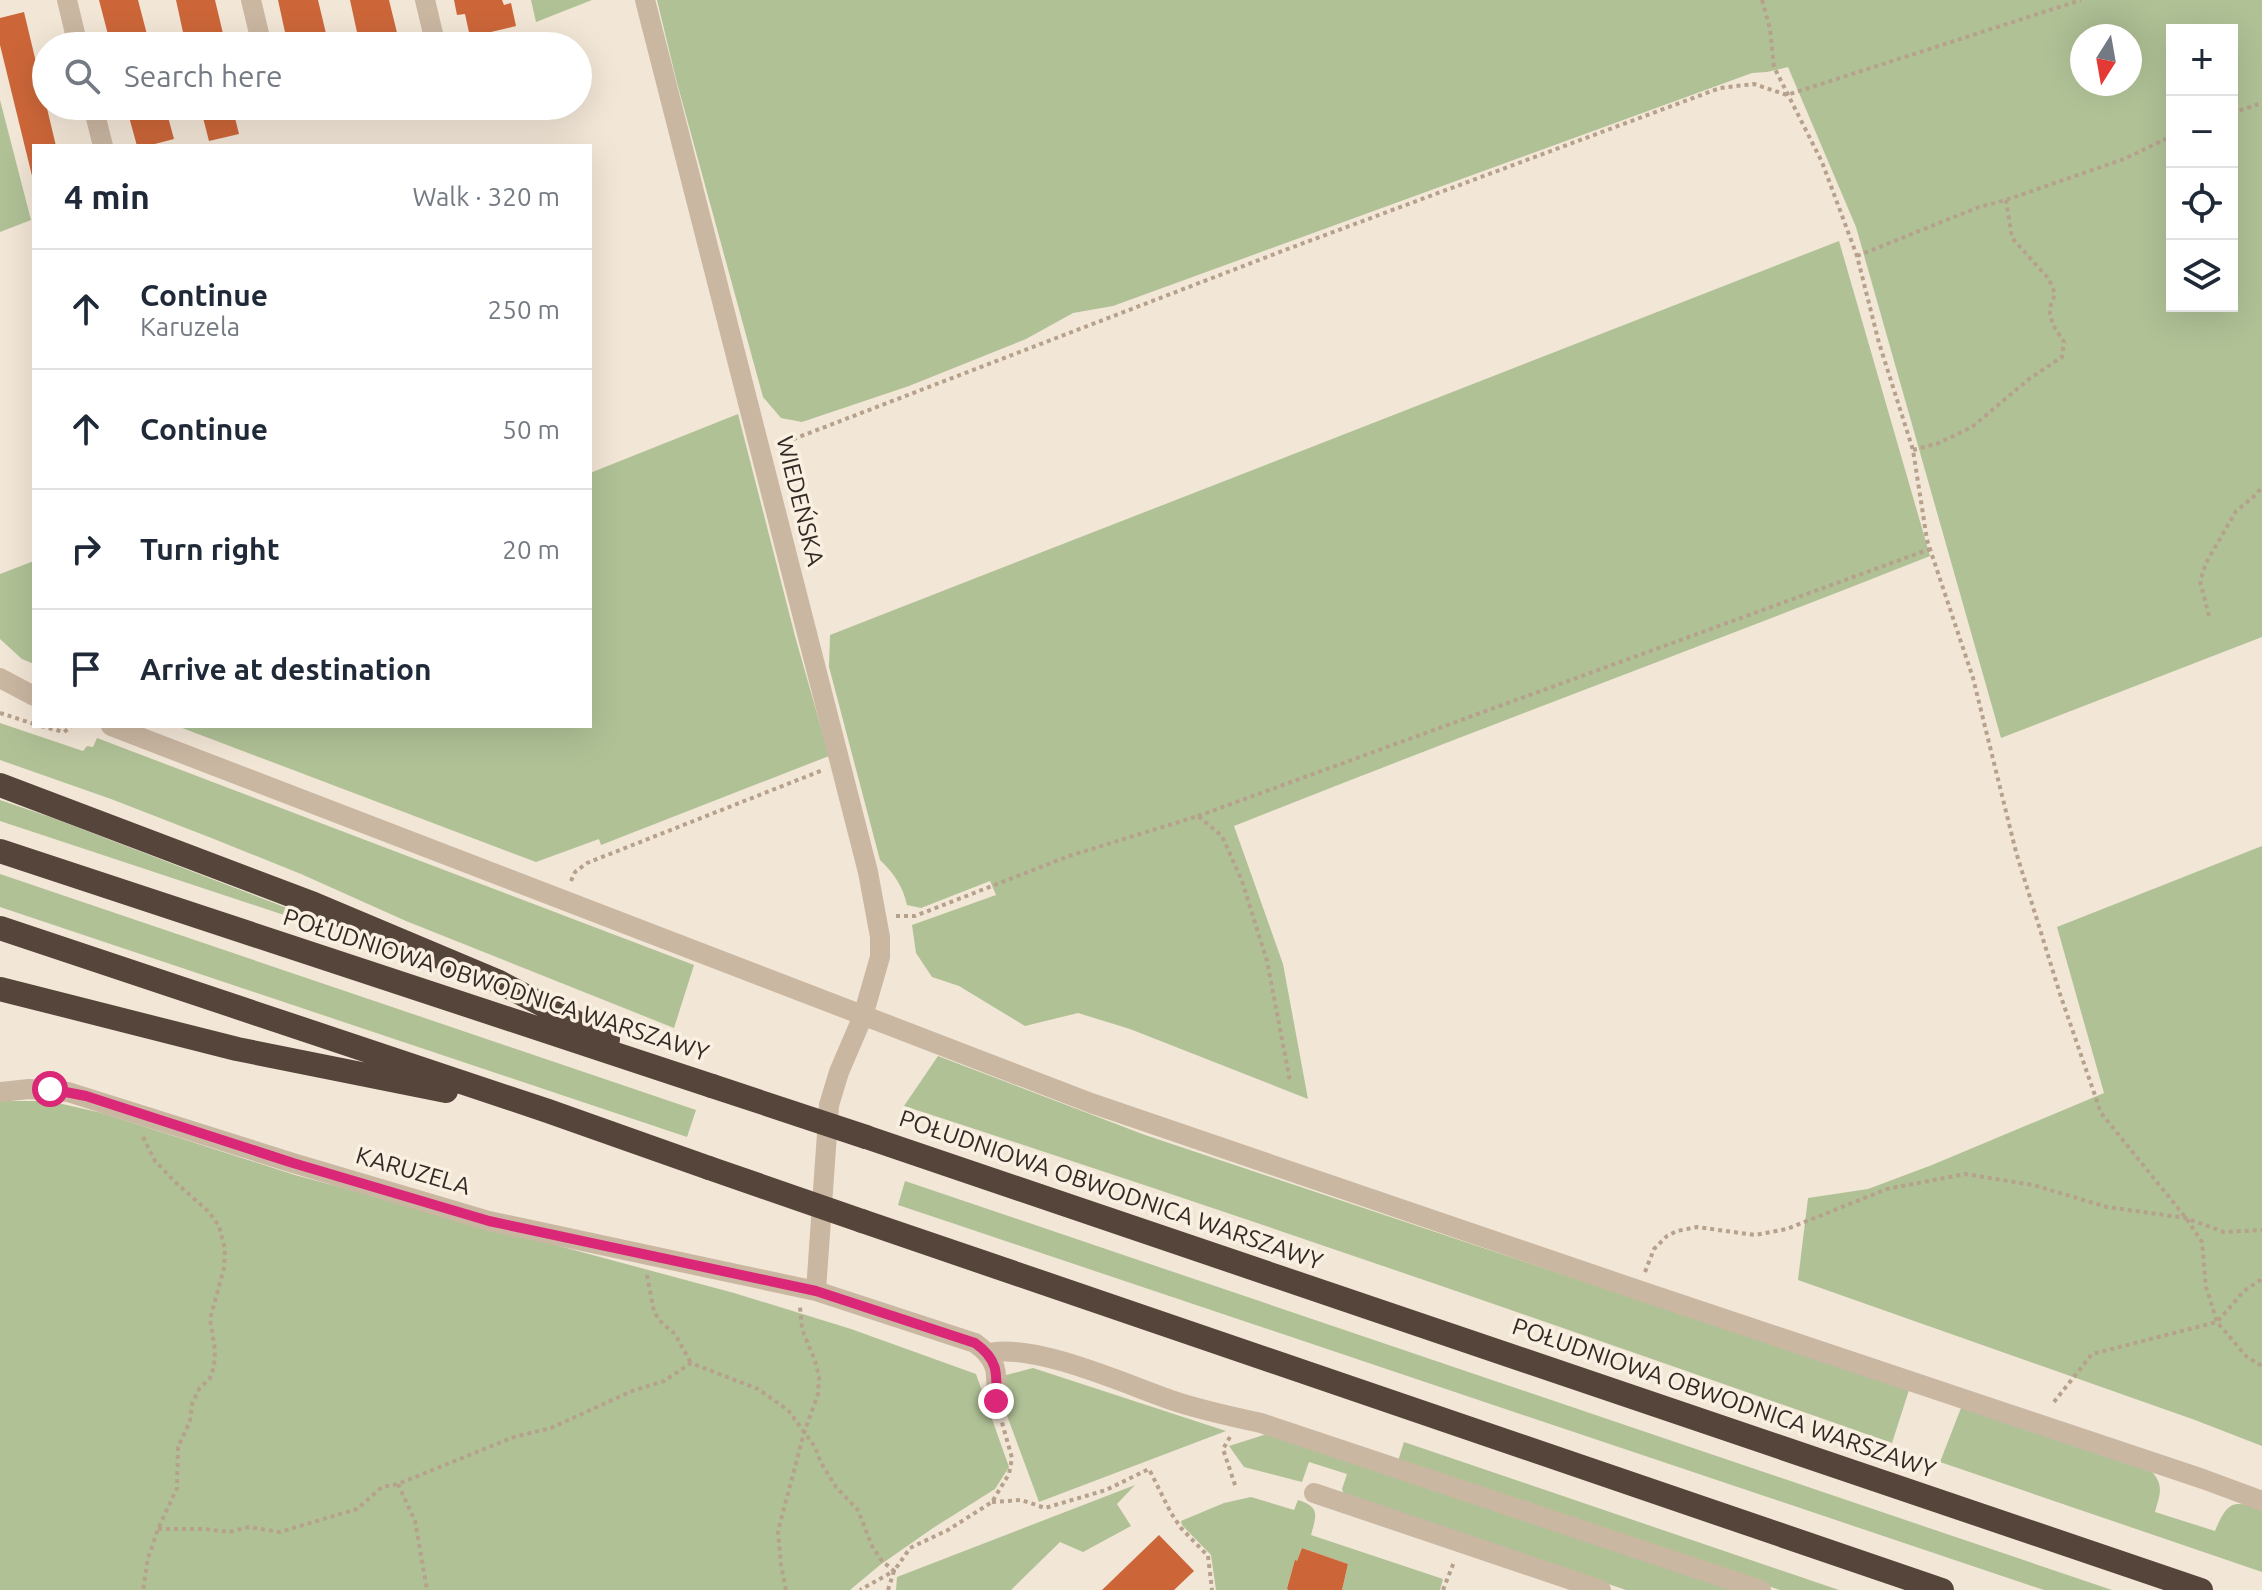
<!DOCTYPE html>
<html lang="en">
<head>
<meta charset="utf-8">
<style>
  body { margin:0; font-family:Ubuntu,sans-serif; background:#f6f6f7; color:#1f2937 }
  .controls { position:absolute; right:24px; top:24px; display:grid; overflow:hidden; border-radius:0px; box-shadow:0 8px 32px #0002 }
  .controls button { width:72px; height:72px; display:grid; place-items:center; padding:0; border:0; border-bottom:2px solid #e0e1e3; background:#fff; color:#1f2937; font:40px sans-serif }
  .compass { position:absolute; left:2070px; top:24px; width:72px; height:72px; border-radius:50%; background:#fff; box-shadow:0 8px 32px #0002; rotate:191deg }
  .stop { position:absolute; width:24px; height:24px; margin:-18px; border:6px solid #db2777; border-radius:50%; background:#fff }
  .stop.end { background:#db2777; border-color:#fff; box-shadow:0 2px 8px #0008 }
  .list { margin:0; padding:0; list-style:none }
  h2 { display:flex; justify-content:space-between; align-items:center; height:104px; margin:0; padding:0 32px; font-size:34px }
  h2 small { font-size:26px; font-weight:400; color:#747a83 }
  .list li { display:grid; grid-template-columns:52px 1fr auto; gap:24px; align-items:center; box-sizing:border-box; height:120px; padding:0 32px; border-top:2px solid #e0e1e3 }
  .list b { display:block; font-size:30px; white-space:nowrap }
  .list p { margin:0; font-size:26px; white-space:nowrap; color:#747a83 }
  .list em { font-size:26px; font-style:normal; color:#747a83 }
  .icon { flex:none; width:44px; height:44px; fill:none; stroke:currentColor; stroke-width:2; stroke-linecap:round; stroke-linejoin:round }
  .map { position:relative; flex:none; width:2262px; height:1590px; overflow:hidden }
  .search { position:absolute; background:#fff; box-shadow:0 8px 32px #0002; left:32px; top:32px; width:560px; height:88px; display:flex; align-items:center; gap:20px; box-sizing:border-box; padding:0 28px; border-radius:44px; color:#747a83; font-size:30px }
  .panel { position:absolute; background:#fff; box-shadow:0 8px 32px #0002; left:32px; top:144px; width:560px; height:584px; border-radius:0px }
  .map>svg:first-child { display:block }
  .green { fill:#b0c196; fill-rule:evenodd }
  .building { fill:#cc6639 }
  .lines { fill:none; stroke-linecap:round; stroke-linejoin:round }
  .path { stroke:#b6a18c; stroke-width:4; stroke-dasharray:4 4; stroke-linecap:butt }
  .minor { stroke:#cab7a2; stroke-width:20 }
  .highway { stroke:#56453b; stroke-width:24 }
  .highway-bridge { stroke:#56453b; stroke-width:24 }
  .route { stroke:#db2777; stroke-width:10 }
  .labels { text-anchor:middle; stroke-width:7; stroke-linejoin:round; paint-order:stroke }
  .street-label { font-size:24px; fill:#342a25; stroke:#faf0e2 }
</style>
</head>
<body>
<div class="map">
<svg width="2262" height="1590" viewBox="0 0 2262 1590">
  <rect width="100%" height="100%" fill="#f2e6d6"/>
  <path class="green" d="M531,0H592L536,22Z
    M657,0H2262V637L2001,738L1856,227L1788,67L1767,72L1752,73L1113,306L1073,313L1026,339L909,386L802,422L781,418L763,397L676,79ZM2172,30H2232V306H2172ZM2130,36V84H2082V36Z
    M0,100L31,220L0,232Z
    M1839,241L1930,556C1698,648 1465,734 1234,826L1283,964L1308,1099L1130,1029L1078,1013L1025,1026L959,986L932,977L916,953L912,925L996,895L990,881L921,908L907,905C903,887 894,873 880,860L829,667L830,635Z
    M738,414L795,636L829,756L601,845L599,839L536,862L177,726H590V473Z
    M34,561V664L22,659L0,639V574Z
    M0,723L83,751L87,746L93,747L97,738L694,965L674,1028L406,921L301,874L214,839L111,799L0,760Z
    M0,800L53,818L300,913L296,919L0,821Z
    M2262,846V1446L2195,1420L1798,1280L1808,1198L1868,1189L1932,1165L2104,1093L2057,927Z
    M0,874L696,1110L687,1137L0,907Z
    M938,1056L1145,1135L1909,1390L1892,1443C1564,1328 1235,1213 904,1106Z
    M0,1101H49L102,1113L295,1175L734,1293L851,1329L976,1374L1009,1467L995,1489L933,1528L880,1565L850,1590H0Z
    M905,1181L2112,1590H2044L952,1223L898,1205Z
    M1033,1368L1226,1431L1039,1502L1006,1413V1375Z
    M1961,1408L2152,1472C2165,1486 2159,1496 2155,1512L2215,1531C2227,1502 2233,1498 2262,1511V1572L1940,1462Z
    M1267,1434L1740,1590H1626L1344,1495L1342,1489L1347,1474L1309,1462L1302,1482L1244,1467L1229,1446Z
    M1404,1442L1839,1590H1780L1398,1461Z
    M1135,1485L1117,1504L1131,1526L1083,1552L1060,1542L1011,1590H896L897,1577Z
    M1251,1497L1294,1510L1298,1500C1321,1507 1316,1516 1311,1535L1443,1579L1440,1590H1342L1348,1564L1302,1548L1297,1561H1295L1287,1587L1288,1590H1216L1211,1555L1182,1525L1181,1521L1224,1503Z"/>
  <path class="building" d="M99,0H138L150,46H111Z
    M176,0H215L226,46H186Z
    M278,0H318L329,46H288Z
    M350,0H389L399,41L391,43L392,46H360Z
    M454,0H502L504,5L511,3L516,26L470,37L465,14L457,15Z
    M24,12L56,146H34L33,180L0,45V18Z
    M126,106H165L174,139L147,146H137Z
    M200,106H232L239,134L209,141Z
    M1159,1535L1194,1571L1174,1590H1102Z
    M1302,1548L1348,1564L1342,1590H1288L1287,1588L1295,1560L1297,1561Z"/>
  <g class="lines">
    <path class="path" d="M1762,0L1770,29L1774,67L1822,162L1857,256L1879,343L1913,450L1927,540L1973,678L2016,852L2060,994L2101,1113L2186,1218L2202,1242L2206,1287L2217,1322L2247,1357L2262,1366
      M2232,113L2262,103
      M1857,256L1979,207L2006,200L2124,159L2172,136
      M778,445L1285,250L1720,88L1754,84L1787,95L2081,0
      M1913,450L1939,443L1972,427L2029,379L2062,357L2064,342L2053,325L2049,310L2055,294L2049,279L2012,238L2006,200
      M2209,616L2200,581L2206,563L2236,511L2257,494L2262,486
      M0,713L34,724
      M41,726L64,732L72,726
      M1198,816L1930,549
      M571,881L575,872L587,863L823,770
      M896,916H915L1069,856L1198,816L1222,836L1242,881L1267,961L1290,1081
      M143,1137L155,1161L174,1181L208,1211L219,1226L225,1249L224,1268L210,1319L215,1350L214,1367L210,1378L199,1389L192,1404L190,1421L178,1447L177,1488L158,1529L148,1558L143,1590
      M1645,1272L1654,1249L1667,1236L1677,1231L1697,1227L1755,1235L1787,1229L1887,1189L1965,1174L2033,1185L2107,1207L2186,1218L2224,1232L2262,1230
      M647,1275L654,1312L662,1323L675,1334L691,1363
      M2054,1402L2092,1354L2217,1322L2244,1291L2262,1279
      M1230,1437L1223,1449L1236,1488
      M398,1484L415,1521L427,1590
      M992,1502L1021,1500L1045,1508L1106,1490L1149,1469L1171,1513L1181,1528L1208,1556L1212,1590
      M158,1529H205L229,1532L249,1527L280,1532L357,1509L382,1487L398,1484L514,1437L551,1428L632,1391L664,1381L691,1363L758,1389L788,1410L815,1447L821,1463L836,1487L858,1510L872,1546L882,1561L894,1571L860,1590
      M786,1590L781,1565L778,1531L804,1433L818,1394L819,1377L815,1361L802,1329L800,1307
      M888,1590L894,1571L910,1548L948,1530L992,1502L1009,1474L1012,1458L1001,1419
      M1443,1590L1454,1562"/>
    <path class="minor" d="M67,0L78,46
      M251,0L262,46
      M425,0L436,46
      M645,0L868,872L880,937V957L863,1016L839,1072L829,1105L816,1291
      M93,106L103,146
      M276,106L277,109
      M0,678L34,696
      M111,726L1091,1103L1638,1290L2203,1479L2262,1501
      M0,1092L29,1089L68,1092L293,1163L489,1221L816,1291L975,1343C999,1360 997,1374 996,1401
      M989,1353C1037,1343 1129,1386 1177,1402C1205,1411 1233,1417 1261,1423L1761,1590
      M1314,1493L1601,1590"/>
    <path class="highway" d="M0,785L314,904L497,981L608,1039
      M0,851L712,1086
      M0,928L548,1111L709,1168
      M0,989L237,1049L446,1091
      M866,1137L2201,1590
      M862,1221L1942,1590"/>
    <path class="highway-bridge" d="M712,1086L866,1137
      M709,1168L862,1221"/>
  </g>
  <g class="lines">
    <path class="route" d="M50,1089L86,1096L293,1163L489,1221L816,1291L975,1343C999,1360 997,1374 996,1401"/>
  </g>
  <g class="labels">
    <g class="street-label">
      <text transform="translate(800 501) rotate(76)" y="8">WIEDEŃSKA</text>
      <text transform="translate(496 985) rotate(18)" y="8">POŁUDNIOWA OBWODNICA WARSZAWY</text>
      <text transform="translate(413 1171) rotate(16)" y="8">KARUZELA</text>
      <text transform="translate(1111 1190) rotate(19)" y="8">POŁUDNIOWA OBWODNICA WARSZAWY</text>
      <text transform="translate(1724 1398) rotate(19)" y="8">POŁUDNIOWA OBWODNICA WARSZAWY</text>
    </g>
  </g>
</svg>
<div class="controls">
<button>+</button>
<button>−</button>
<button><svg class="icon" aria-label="locate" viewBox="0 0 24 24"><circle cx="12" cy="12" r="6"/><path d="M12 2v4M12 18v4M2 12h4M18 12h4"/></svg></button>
<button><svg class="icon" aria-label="layers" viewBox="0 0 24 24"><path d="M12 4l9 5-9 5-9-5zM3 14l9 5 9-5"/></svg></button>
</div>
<svg class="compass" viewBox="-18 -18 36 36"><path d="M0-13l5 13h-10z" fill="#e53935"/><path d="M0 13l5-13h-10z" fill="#747a83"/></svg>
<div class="stop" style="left:50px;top:1089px"></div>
<div class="stop end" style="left:996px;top:1401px"></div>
<div class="search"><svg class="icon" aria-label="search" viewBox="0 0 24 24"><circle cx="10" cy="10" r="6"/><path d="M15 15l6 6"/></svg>Search here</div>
<section class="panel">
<h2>4 min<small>Walk · 320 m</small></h2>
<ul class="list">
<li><svg class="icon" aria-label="ahead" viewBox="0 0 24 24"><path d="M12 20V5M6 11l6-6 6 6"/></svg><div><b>Continue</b><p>Karuzela</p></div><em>250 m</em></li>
<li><svg class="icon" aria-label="ahead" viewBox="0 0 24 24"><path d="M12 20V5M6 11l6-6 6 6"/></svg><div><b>Continue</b></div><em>50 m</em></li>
<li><svg class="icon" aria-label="right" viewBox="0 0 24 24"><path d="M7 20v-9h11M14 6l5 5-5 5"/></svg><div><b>Turn right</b></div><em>20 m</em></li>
<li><svg class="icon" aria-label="arrive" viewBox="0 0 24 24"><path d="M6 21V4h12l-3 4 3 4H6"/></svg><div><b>Arrive at destination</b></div></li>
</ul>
</section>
</div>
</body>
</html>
